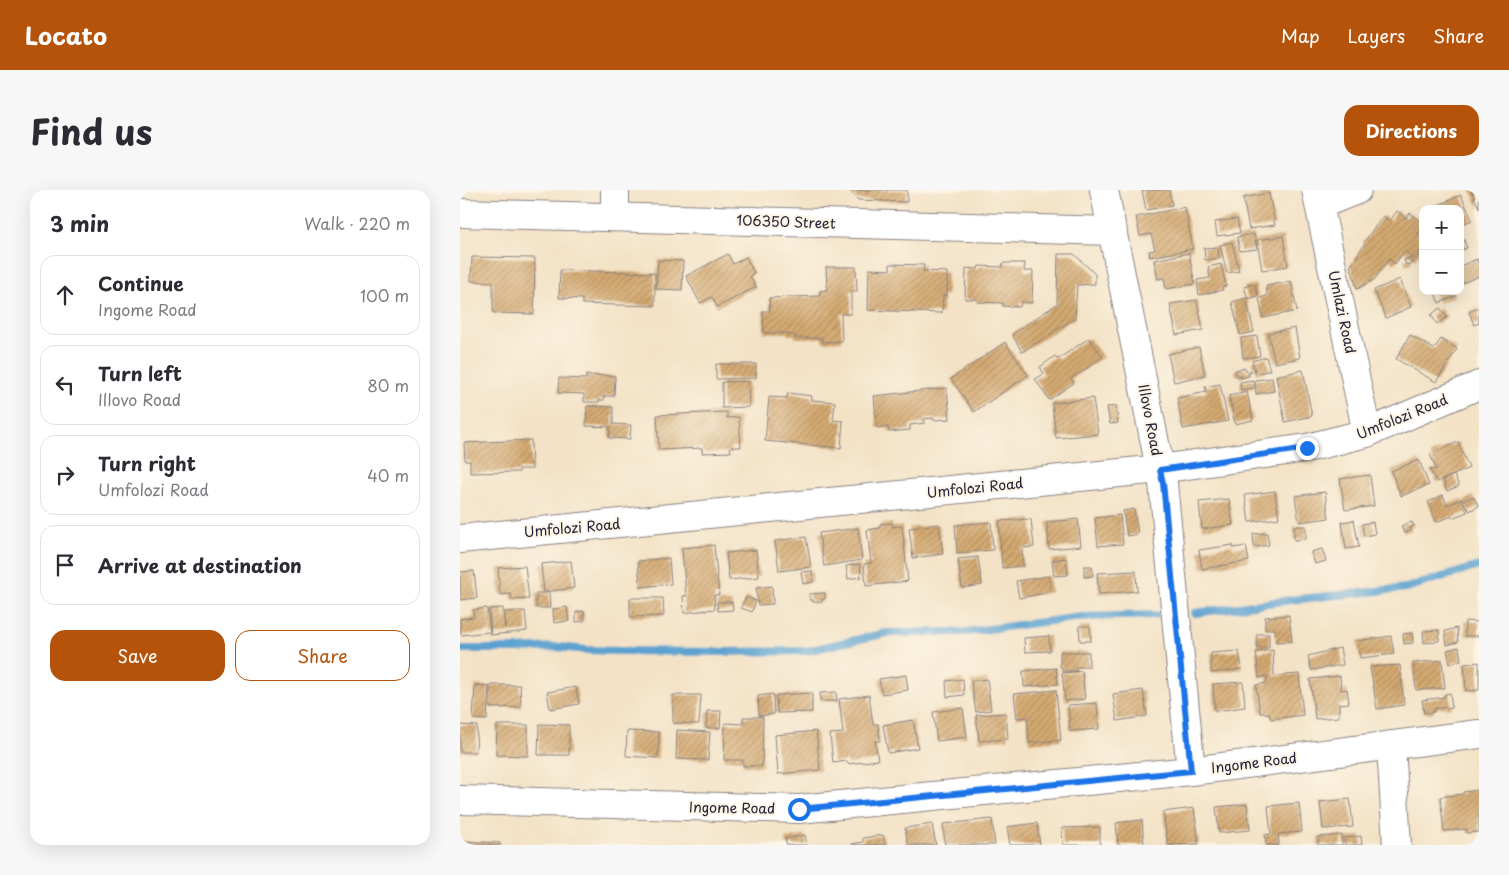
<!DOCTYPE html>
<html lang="en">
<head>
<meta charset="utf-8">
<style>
  body { margin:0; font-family:"Playpen Sans",sans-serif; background:#f7f7f7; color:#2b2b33 }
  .controls { position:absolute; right:15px; top:15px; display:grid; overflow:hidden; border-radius:10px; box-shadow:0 5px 20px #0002 }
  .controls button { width:45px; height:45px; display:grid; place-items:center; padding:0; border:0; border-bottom:1px solid #e1e1e2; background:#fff; color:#2b2b33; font:25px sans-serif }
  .stop { position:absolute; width:15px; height:15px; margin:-11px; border:4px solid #1a73e8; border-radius:50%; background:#fff }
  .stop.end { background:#1a73e8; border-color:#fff; box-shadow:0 1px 5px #0008 }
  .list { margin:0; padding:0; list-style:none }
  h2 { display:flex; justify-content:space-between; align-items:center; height:65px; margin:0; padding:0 20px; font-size:21px }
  h2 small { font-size:16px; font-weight:400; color:#7c7c81 }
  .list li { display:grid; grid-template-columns:32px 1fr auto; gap:15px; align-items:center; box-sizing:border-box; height:80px; margin:0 10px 10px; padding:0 10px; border:1px solid #e1e1e2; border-radius:15px }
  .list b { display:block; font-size:19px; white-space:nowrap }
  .list p { margin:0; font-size:16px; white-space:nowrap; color:#7c7c81 }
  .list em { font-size:16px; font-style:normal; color:#7c7c81 }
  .actions { display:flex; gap:10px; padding:15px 20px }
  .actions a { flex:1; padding:11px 0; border:1px solid #b45309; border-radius:15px; text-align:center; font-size:18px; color:#b45309 }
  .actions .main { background:#b45309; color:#fff }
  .icon { flex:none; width:28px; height:28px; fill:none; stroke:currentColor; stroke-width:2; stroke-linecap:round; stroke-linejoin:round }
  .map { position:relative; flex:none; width:1019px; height:655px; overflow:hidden; border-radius:15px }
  header { display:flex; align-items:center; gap:30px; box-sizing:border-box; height:70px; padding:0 25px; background:#b45309; color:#fff }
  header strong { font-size:24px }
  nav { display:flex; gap:28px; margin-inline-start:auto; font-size:18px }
  .intro { display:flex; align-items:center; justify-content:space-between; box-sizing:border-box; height:120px; padding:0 30px }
  h1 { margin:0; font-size:35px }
  .button { padding:12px 22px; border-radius:15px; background:#b45309; color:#fff; font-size:18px; font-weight:700 }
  main { display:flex; gap:30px; padding:0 30px }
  aside { flex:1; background:#fff; border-radius:15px; box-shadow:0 5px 20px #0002 }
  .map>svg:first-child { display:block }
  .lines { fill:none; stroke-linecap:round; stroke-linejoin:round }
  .stream { stroke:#5ba1d0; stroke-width:8 }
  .building { fill:url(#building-hatch) }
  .minor-casing { stroke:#8a8280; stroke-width:30 }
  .minor { stroke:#fff; stroke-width:28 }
  .route { stroke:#1a73e8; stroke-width:6 }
  .labels { text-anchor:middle; stroke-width:4; stroke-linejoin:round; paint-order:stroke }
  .street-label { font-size:14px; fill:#22223b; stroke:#fcf5e5 }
</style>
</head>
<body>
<header>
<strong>Locato</strong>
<nav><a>Map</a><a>Layers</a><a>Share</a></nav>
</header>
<div class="intro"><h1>Find us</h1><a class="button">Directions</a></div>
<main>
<aside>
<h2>3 min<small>Walk · 220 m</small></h2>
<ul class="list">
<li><svg class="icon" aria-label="ahead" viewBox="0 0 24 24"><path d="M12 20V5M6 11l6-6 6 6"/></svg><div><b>Continue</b><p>Ingome Road</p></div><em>100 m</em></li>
<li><svg class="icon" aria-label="left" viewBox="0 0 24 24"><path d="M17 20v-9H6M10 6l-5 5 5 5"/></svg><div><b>Turn left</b><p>Illovo Road</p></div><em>80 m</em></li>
<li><svg class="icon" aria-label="right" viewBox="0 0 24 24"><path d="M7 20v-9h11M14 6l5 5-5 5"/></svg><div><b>Turn right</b><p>Umfolozi Road</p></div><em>40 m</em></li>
<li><svg class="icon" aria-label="arrive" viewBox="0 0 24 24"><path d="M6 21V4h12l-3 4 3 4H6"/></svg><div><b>Arrive at destination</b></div></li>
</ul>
<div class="actions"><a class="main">Save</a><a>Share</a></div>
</aside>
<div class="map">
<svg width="1019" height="655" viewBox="0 0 1019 655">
  <defs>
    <pattern id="building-hatch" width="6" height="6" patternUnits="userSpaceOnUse" patternTransform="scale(1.25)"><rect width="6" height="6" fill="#d5aa72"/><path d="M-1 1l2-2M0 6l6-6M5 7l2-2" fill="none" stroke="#ac8a5f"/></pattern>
  </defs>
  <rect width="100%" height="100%" fill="#fcf5e5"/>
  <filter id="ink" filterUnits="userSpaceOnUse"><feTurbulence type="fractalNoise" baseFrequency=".02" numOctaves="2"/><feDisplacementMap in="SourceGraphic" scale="10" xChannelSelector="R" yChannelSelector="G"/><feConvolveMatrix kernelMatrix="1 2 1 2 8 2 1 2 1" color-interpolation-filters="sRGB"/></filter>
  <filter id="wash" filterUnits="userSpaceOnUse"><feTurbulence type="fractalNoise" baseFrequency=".0096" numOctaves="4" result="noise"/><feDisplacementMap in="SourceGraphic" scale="20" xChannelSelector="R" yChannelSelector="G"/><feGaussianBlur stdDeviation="1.12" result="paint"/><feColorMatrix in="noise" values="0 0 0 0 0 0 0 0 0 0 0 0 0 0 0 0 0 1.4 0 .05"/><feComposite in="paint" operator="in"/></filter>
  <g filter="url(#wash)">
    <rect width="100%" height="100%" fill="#f3e2c6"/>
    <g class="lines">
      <path class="stream" d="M735,423L830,410L946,398L1019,376
        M0,459H55L98,457L127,460L160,461L257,462L346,461L427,443L505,442L622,427L695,425"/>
    </g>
    <g id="blocks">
      <path class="building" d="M389,0H447V12L398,10Z
        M682,0H709L712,15L686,20Z
        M1011,0H1019V18Z
        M809,3L815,35L789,39L783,8Z
        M1001,5L1012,30L1000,35V19H975L974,17Z
        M725,17L733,59L690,67L689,61L695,60L691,44L680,46L676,27Z
        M937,21L946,28L950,23L963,33V36L958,44L963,47V58L955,69L944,61L935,74L929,69L915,89L897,99L892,80L890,77L905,53L904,52L923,26L930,31Z
        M777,29L780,43L757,46L755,32Z
        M794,44L797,59L780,61L777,47Z
        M1002,45L1007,58L1000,60V46Z
        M823,46L828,76L802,80L797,50Z
        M772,52L779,81L767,83L760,55Z
        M758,57L759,68L745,70L744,58Z
        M729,63L735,94L706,99L704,88L698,89L694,70Z
        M268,64L273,74L286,67L294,83L290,86L296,97L257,117L252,107L240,113L226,86Z
        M598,64H614L635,84V94L617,95L615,128L562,162L552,144L597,114Z
        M12,67L75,68L74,124L33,123V92L11,91Z
        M951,68L952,73L946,75L944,70Z
        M1017,69L1019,75V86L1000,94V76Z
        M198,70L223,71L222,100L196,99Z
        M543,73H565L564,81H573L572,113L561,112L560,117L543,116V113L517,112V109H505L506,78L518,79L519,76L542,77Z
        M430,74L464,75L463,81L487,82V106L483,105L482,123L408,120L409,79L430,80Z
        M761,74L766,96L762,97L763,100L739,105L737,90L750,88L748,77Z
        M366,77H396L397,101H391V124H381L382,151L362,152V148H335V145H328V143H304L303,121H310L309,108L360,106V101L367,100Z
        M100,80L195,83V116L122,114V109L99,108Z
        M940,89L951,117L926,128L914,100Z
        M831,91L837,121L803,128L799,108L807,106L806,96Z
        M795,94L798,106L788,109L784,97Z
        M974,101H994L996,106L979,113Z
        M786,108L794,142L780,145L772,112Z
        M737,110L743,140L716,145L710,114Z
        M1019,117V133L1014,135L1009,122Z
        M980,118L987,127L977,134L971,125Z
        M835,138L840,168L815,173L808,143Z
        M950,145L974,159L981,149L997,159L976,192L936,169Z
        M797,146L800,166L783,168L781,148Z
        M629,148L643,167L611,189L614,193L589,210L575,189L584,184L580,177L595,166L598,169Z
        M545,152L568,185L514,222L491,189Z
        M739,157L745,185L714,192L708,164Z
        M806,167L810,180L796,184L792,171Z
        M256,174H296V188L256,189Z
        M785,178L786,181L791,180V183H788L789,186L780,188V185L776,186L775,180Z
        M843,180L852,226L825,232L816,186Z
        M126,185L155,186L154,206H144V210H139V212H124V204L98,203L99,188L126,189Z
        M812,188L814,201L796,204L795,190Z
        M793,190L794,198L781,200L780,192Z
        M288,191L289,217L262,218V192Z
        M760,194L768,231L723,239L717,208L746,202L745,197Z
        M487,198L490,229L473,230V228L464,229L465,233L450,235V240L429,242L428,237L417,238L414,206Z
        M787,202L793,230L775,234L769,206Z
        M328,203L352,206L351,210L375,212L373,230L383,231L381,258L305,251L309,207L327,208Z
        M633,208L638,244L596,248L592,213Z
        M127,216L153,217V234L171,235L170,249L149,248L150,237L126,236Z
        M656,216L658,233L650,234L647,217Z
        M267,222V228L279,227L281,257H270L271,262L242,263V258L199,260L197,225Z
        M71,250L72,279H59V282L10,283V271H5L4,253Z
        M998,252L1009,278L977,292L970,280L976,279L970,264Z
        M959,270L969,295L941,306L931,281Z
        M910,285L914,316L885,320L880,289Z
        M994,285L999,296L987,301L983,290Z
        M815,301L819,328L789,332L785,305Z
        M865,302L869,328L839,332L835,306Z
        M983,305L987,315L1002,309L1007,322L992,328V326L976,332L968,312Z
        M1013,306L1019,316L1009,321L1003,311Z
        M769,309L773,335L742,339L739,312Z
        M674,319L678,344L667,346L663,321Z
        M660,325L663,354L638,356L635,328Z
        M571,329L574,357L562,358L563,376L542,378L539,331Z
        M618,329L621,356L589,359L587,332Z
        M894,330L899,357L886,359L882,332Z
        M531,332L533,360L497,363L495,335Z
        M913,332L915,344L904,346L902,334Z
        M952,332L954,336L950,338L952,340L944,343L941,336Z
        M432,333L433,337L442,336L448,391L406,396L404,374L411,373L407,340L420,338V334Z
        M479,334L483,364L453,368L449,338Z
        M834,336H846V349L834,350Z
        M398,338L402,370L364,376L359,343Z
        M807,343L809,355L794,357L793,344Z
        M346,347L351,377L319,381L315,351Z
        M254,355L259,405H254L255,419L224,423L223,406H226L222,358Z
        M773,355V358L786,356L789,371L742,379L739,360Z
        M862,359L866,371L855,374L851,362Z
        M296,360L299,387L269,390L266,363Z
        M518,367L522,395L502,398L498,369Z
        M209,368L211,394L180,397L178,371Z
        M606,368L608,385L594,386L592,370Z
        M111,371L114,398L84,402L81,374Z
        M400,374L401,387L388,389L386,376Z
        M65,376L69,409L52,410L51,404L40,405L38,378Z
        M624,376H632L633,386L624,387Z
        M14,381L17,408L0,410V382Z
        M352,381L353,392L343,394L341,382Z
        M676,381L677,401L639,404L637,383Z
        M589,386L591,402L559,408L556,391Z
        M312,396L313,414L298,415L296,398Z
        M76,403H89L90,418H76Z
        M365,403V409H362V412H353V410H350L349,404Z
        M286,407L296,411L292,422L281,418Z
        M170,408H203L204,426L170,427Z
        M257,412H272L273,420L258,421Z
        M107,417L109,431L94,433L93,419Z
        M27,418L30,442L1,445L0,429L14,427L13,420Z
        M43,418L45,438V422L65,421L67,441L31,445L29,419Z
        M124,421V431L116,432V422Z
        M829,425L832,451L816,452L815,439H805V427Z
        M1005,431L1019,432V446H1005Z
        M619,436H630L631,451H620Z
        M997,438L998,452L987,455L985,441Z
        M979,440V451L964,453L963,441Z
        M952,443L953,453L944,454L943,444Z
        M797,444H809V458H797Z
        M589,446L590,461L565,462L564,448Z
        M931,446L934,464L900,468L897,451Z
        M999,457L1001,470L990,474L987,460Z
        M880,458L883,475L851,480L848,466Z
        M813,460L814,486L839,484L843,525L811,529L809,523H800L796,495L807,493V486L799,488L796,462Z
        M779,461L782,479L751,483V463Z
        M600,462H629V477H616V481H602V477H600Z
        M982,470L985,498L956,500L953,473Z
        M1019,472V500L1006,501L1004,474Z
        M940,475L944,515L917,519L910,477Z
        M596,478L598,494L564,497L563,481Z
        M622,481L625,509L605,511L602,483Z
        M446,485L448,500L422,504L419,489Z
        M880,486L881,500L887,499L889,513L879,514V527L855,529L850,489Z
        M503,489L504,505L487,507L486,491Z
        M527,489L531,520L516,522L511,491Z
        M783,492L785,517L755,521L753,494Z
        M15,495L29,496L27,530L13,529Z
        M30,495H60L61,517L30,518Z
        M116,497L119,514L90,519L87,502Z
        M596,500L601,550L569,553L567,527L557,528L554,504Z
        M683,500L687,526L657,531L653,504Z
        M376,502L377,511H360V503Z
        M352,503V522L317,523L316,505Z
        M990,503L992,518L986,519V517L974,519V522L964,523L962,510L985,507V504Z
        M313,504L314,524L299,526L298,506Z
        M213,505H241L239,534L213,533Z
        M409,505L413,534H418L420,551H415L418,570L388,574L387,571L373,573L370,544L383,543L379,509Z
        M637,513L639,539L610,541L608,515Z
        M503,518L507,547L477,551L473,522Z
        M247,521H261L260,538H246Z
        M546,523L548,549L519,551L516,525Z
        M283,527H303L302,576H283V570H264L265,533L283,534Z
        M453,530L458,558L428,563L423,535Z
        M79,534L109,535V565H78Z
        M0,535L17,536L16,562H0Z
        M37,535H68V566L36,565Z
        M217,540L250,542L248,570L216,569Z
        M167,541L199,542L198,568L166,566Z
        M356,541L360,580L318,584L315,545Z
        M1019,600V642L1007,643V639L984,641L980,607L1003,604V602Z
        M890,609L893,637L863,639L860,612Z
        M839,613L842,642L818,644L819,655H806L805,645L811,644L808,616Z
        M787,614L790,640L759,643L756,617Z
        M734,618L739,654L708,655L703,622Z
        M532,629L535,655H485L483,634Z
        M682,630L684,655H658L656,633Z
        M577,633L580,655H550L547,637Z
        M472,634L476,655H448L445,638Z
        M640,637V655H603L602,638Z
        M345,645L347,655H327L325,649Z
        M423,645L425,655H392V654L403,652V648Z
        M882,645V655H858V647Z
        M901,646L902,655H885L884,648Z
        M0,651L40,653V655H0Z"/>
    </g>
  </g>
  <g filter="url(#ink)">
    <use href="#blocks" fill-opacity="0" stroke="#8a8280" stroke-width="1"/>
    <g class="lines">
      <g class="minor-casing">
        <path id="minor" d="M644,0L703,293L731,581
          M856,0L907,243
          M859,15L897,0
          M0,23L653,41
          M155,27V0
          M0,349L700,279L847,258L907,243L1019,195
          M931,555L937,655
          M0,610L339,619L731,581L1019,544"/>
      </g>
      <use href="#minor" class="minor"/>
    </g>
  </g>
  <g class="lines" filter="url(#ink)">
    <path class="route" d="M339,619L731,581L703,293L700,280L847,258"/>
  </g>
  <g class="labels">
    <g class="street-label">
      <text transform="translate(326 32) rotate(2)" y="5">106350 Street</text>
      <text transform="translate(882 122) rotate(78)" y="5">Umlazi Road</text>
      <text transform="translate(942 227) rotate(-22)" y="5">Umfolozi Road</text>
      <text transform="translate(690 230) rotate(79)" y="5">Illovo Road</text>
      <text transform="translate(515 298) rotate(-6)" y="5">Umfolozi Road</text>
      <text transform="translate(112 338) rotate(-5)" y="5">Umfolozi Road</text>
      <text transform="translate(794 573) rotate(-7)" y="5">Ingome Road</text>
      <text transform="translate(272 618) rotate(1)" y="5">Ingome Road</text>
    </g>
  </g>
</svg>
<div class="controls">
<button>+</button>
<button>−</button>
</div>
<div class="stop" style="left:339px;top:619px"></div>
<div class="stop end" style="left:847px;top:258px"></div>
</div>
</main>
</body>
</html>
